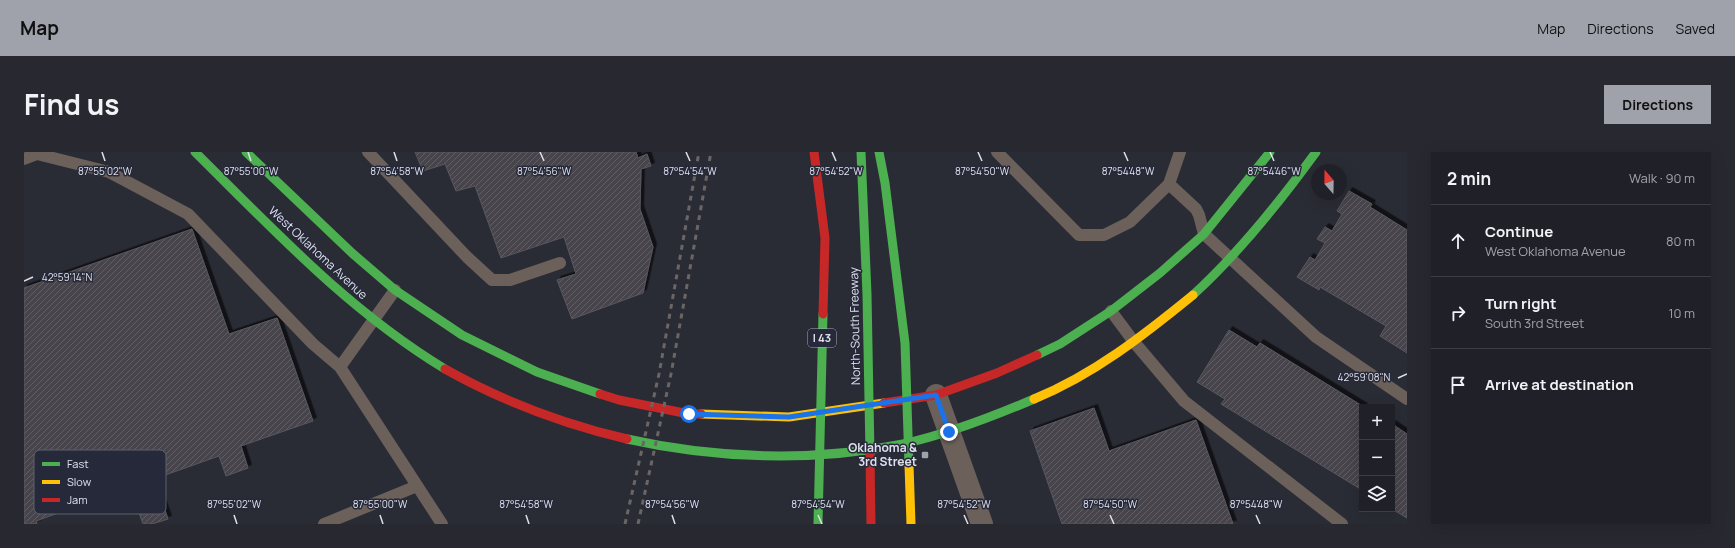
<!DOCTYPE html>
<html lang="en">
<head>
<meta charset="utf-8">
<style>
  body { margin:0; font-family:Manrope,sans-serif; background:#282930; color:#f1f3f6 }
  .controls { position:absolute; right:12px; bottom:12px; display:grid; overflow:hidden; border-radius:0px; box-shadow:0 4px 16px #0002 }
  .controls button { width:36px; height:36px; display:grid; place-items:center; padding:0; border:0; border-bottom:1px solid #3d3e45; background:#202128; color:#f1f3f6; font:20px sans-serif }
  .compass { position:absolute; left:1287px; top:12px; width:36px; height:36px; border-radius:50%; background:#202128; box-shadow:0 4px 16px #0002; rotate:340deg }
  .stop { position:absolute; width:12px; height:12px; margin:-9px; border:3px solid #1a73e8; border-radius:50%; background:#fff }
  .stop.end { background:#1a73e8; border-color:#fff; box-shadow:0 1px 4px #0008 }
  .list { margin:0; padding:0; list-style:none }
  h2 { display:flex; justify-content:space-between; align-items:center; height:52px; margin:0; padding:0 16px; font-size:17px }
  h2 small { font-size:13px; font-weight:400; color:#a2a3a8 }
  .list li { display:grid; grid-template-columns:26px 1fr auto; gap:12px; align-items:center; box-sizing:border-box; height:72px; padding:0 16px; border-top:1px solid #3d3e45 }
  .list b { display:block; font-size:15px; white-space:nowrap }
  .list p { margin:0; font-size:13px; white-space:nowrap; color:#a2a3a8 }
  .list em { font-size:13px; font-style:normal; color:#a2a3a8 }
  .icon { flex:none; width:22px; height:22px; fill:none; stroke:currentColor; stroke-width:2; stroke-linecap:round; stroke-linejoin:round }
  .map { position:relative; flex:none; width:1383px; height:372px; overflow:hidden; border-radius:0px }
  header { display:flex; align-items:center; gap:24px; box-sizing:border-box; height:56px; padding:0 20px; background:#9fa1ab; color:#111 }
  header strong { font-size:19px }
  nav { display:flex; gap:22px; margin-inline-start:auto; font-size:14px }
  .intro { display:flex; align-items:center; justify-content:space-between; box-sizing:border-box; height:96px; padding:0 24px }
  h1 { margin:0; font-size:28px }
  .button { padding:10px 18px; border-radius:0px; background:#9fa1ab; color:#111; font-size:14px; font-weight:700 }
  main { display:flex; gap:24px; padding:0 24px }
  aside { flex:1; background:#202128; border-radius:0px; box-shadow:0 4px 16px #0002 }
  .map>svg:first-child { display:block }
  .building { fill:url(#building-hatch); stroke:#59575e; filter:url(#shadow) }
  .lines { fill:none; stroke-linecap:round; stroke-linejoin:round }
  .lane { stroke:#6b605a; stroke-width:12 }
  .street { stroke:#6b605a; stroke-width:22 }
  .fast { stroke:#4caf50; stroke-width:9 }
  .slow { stroke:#ffc107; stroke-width:9 }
  .jam { stroke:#c62828; stroke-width:9 }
  .rail { stroke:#6b6565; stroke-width:3; stroke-dasharray:5 5; stroke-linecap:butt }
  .fast-bridge { stroke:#4caf50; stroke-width:9 }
  .slow-bridge { stroke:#ffc107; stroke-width:9 }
  .jam-bridge { stroke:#c62828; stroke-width:9 }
  .route { stroke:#1a73e8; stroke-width:5 }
  .ticks { fill:none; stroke:#dee0eb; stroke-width:1.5 }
  .poi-dot { fill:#9fa1ab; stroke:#262939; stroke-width:1.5 }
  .labels { text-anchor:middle; stroke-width:3; stroke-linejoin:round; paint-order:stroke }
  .shield { fill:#262939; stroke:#a7a9b6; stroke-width:1 }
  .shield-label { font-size:11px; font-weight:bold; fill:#dee0eb }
  .street-label { font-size:12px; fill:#dee0eb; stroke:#262939 }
  .poi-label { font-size:12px; font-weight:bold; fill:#dee0eb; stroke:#262939; text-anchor:end }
  .key { fill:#262939; stroke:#5d606e; stroke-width:1 }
  .key-label { font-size:11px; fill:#dee0eb }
  .ticks-label { font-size:10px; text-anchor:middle; fill:#dee0eb; stroke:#262939; stroke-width:3; stroke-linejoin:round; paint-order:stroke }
</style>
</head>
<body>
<header>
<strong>Map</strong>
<nav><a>Map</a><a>Directions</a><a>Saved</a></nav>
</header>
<div class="intro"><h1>Find us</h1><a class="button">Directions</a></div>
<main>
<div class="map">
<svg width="1383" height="372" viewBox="0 0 1383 372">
  <defs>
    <pattern id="building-hatch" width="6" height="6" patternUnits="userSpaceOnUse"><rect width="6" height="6" fill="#46444b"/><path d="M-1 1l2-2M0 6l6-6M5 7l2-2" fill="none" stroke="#605f65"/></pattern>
    <filter id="shadow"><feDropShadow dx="3.5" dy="-3.5" stdDeviation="0" flood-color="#0009"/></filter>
  </defs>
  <rect width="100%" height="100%" fill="#2a2c35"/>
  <path class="building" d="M391,0H612L614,6L623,2L627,14L617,17L616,57L629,95L619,141L548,167L533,128L552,122L540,85L477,106L451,34L432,39L421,12L399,19Z
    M1325,39L1348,52L1346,55L1383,78V201L1356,184L1362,174L1296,135L1295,138L1273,125L1286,105L1291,108L1301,91L1293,87L1301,75L1308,79L1318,62L1313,59Z
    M168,77L205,182L253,166L289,269L217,294L224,316L202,324L195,304L130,327L144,367L128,372H119L106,336L78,345L82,356L70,359L67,349L12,369L13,372H0V136Z
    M1205,178L1233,195L1236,191L1340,255H1338V338L1197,252L1201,247L1173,230Z
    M1070,256L1085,299L1172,268L1209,372H1038L1006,279Z
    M1368,272L1383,282V366L1368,357Z"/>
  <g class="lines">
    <path class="lane" d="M344,0L443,105L468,128H486L536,111
      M973,0L1055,83H1080L1106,70L1145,32
      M1156,0L1145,32L1172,57L1175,63L1180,82L1292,185L1383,247
      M0,7L13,2L85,20L164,62L289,192L316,215
      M371,138L316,215L418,372
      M1087,159L1110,190L1160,249L1318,372
      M300,372L393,334"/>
    <path class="street" d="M912,243L958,372"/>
    <path class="fast" d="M171,0C251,79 324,158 421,217
      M222,0L328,101L371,138L438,183L513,220L576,242
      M1169,143C1216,100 1255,51 1292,0
      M1013,203L1036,192L1087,159L1136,121L1180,82L1246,0
      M603,287C692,307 790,310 879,292C924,282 968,265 1010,247"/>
    <path class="slow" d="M1010,247C1069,223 1120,183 1169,143
      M677,262L765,265L860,251"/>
    <path class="jam" d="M421,217C478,249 539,272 603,287
      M576,242L595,248L665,262H677
      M860,251L912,243L973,221L1013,203"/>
    <path class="rail" d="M601,372L635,222L675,0
      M614,372L647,222L687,0"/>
    <path class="fast-bridge" d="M837,0L843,142L846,302
      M855,0L861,31L881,191L885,313
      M794,372L799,162"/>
    <path class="slow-bridge" d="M885,313L887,372"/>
    <path class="jam-bridge" d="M790,0L801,86L799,162
      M846,302L847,372"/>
  </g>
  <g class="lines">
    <path class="route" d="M665,262L765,265L912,243L925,280"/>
  </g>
  <path class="ticks" d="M78,0L81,9M224,0L227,9M370,0L373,9M516,0L520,9M662,0L666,9M808,0L812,9M954,0L958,9M1100,0L1104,9M1246,0L1250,9M0,129L9,125M1374,226L1383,222M210,363L213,372M356,363L359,372M502,363L505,372M648,363L651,372M794,363L798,372M940,363L944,372M1086,363L1090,372M1232,363L1236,372"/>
  <rect class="poi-dot" x="897" y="299" width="8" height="8" rx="2"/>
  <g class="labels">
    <rect class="shield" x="784" y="177" width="28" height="18" rx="3"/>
    <g class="shield-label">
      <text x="798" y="190">I 43</text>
    </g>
    <g class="street-label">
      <text transform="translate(294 101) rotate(43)" y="4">West Oklahoma Avenue</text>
      <text transform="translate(831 174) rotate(-91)" y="4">North-South Freeway</text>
    </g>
    <g class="poi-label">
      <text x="893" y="300">Oklahoma &amp;<tspan x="893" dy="14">3rd Street</tspan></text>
    </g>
  </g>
  <rect x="10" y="298" width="132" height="64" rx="6" class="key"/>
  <rect x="18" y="310" width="18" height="4" fill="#4caf50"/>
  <rect x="18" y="328" width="18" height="4" fill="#ffc107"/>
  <rect x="18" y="346" width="18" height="4" fill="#c62828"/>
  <g class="key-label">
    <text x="43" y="316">Fast</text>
    <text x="43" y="334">Slow</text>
    <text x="43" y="352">Jam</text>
  </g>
  <g class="ticks-label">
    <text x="666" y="23">87°54'54"W</text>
    <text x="1104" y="23">87°54'48"W</text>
    <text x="81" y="23">87°55'02"W</text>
    <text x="227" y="23">87°55'00"W</text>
    <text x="373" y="23">87°54'58"W</text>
    <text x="520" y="23">87°54'56"W</text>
    <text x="812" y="23">87°54'52"W</text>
    <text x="958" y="23">87°54'50"W</text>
    <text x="1250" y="23">87°54'46"W</text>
    <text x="43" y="129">42°59'14"N</text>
    <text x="1340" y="229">42°59'08"N</text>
    <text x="210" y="356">87°55'02"W</text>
    <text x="356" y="356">87°55'00"W</text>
    <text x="502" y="356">87°54'58"W</text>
    <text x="648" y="356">87°54'56"W</text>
    <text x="794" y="356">87°54'54"W</text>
    <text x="940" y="356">87°54'52"W</text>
    <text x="1086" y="356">87°54'50"W</text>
    <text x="1232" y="356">87°54'48"W</text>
  </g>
</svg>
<div class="controls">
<button>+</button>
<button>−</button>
<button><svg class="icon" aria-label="layers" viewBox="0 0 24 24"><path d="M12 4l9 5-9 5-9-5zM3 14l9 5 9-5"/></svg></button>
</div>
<svg class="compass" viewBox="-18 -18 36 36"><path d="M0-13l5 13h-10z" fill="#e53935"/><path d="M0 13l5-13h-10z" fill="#a2a3a8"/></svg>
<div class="stop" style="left:665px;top:262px"></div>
<div class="stop end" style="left:925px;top:280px"></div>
</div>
<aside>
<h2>2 min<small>Walk · 90 m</small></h2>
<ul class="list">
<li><svg class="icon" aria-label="ahead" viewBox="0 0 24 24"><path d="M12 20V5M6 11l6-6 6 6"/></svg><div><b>Continue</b><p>West Oklahoma Avenue</p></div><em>80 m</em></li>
<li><svg class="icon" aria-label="right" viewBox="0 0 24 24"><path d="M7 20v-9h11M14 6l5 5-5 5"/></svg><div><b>Turn right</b><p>South 3rd Street</p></div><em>10 m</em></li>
<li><svg class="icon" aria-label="arrive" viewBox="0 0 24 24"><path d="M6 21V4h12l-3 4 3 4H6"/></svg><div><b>Arrive at destination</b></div></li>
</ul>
</aside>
</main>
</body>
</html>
